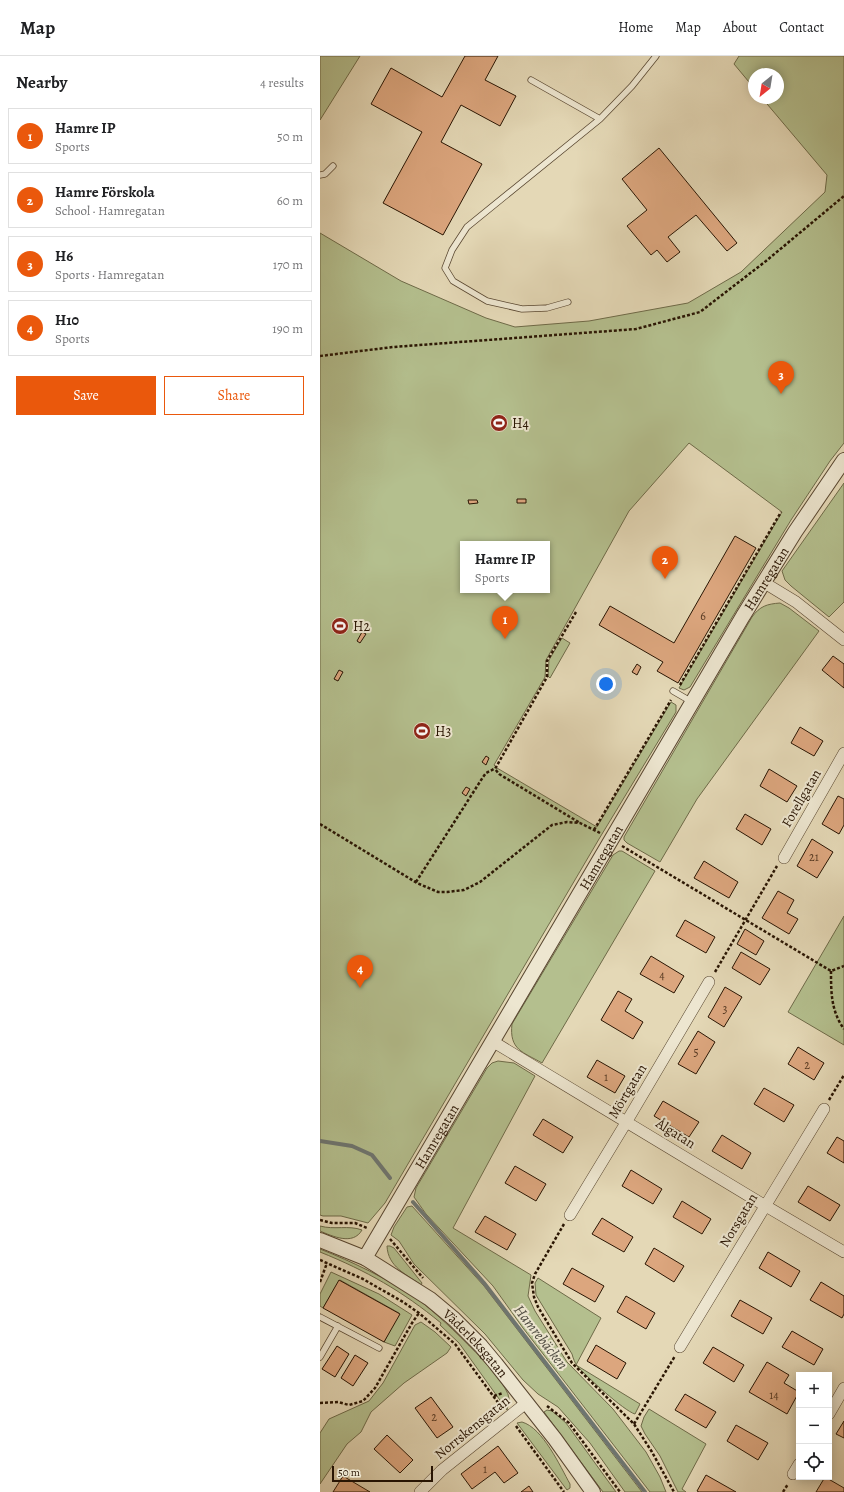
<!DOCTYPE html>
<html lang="en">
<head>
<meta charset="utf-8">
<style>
  body { margin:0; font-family:Alegreya,serif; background:#f2f2f2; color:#202124 }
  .controls { position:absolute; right:12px; bottom:12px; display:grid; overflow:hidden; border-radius:0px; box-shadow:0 2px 10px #0003 }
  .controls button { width:36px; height:36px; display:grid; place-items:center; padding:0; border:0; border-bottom:1px solid #e0e0e0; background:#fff; color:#202124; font:20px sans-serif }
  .compass { position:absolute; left:428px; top:12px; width:36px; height:36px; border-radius:50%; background:#fff; box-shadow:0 2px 10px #0003; rotate:210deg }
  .scale { position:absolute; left:12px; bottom:10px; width:101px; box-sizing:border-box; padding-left:4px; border:2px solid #291503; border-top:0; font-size:11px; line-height:14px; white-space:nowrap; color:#291503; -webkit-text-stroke:3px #ede6d0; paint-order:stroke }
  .you { position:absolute; left:286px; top:628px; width:14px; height:14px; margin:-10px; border:3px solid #fff; border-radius:50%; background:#1a73e8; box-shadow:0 0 0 6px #1a73e833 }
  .badge { display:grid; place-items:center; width:26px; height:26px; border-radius:50%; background:#ea580c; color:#fff; font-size:13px; font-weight:700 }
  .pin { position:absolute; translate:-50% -33px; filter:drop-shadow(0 1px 2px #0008) }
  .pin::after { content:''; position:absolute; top:21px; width:14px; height:12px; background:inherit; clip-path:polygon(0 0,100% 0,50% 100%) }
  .popup { position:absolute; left:140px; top:485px; width:90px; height:52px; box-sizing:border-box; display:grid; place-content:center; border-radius:0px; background:#fff; filter:drop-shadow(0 1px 3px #0005); font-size:13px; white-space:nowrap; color:#757577 }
  .popup b { font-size:15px; color:#202124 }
  .popup::after { content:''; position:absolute; left:50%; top:100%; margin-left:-8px; border:8px solid transparent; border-top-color:#fff }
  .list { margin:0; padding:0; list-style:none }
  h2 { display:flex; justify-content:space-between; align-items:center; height:52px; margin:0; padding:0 16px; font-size:17px }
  h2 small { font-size:13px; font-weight:400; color:#757577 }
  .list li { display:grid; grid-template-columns:26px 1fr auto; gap:12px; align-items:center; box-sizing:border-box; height:56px; margin:0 8px 8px; padding:0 8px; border:1px solid #e0e0e0; border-radius:0px }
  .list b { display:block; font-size:15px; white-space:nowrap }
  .list p { margin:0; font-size:13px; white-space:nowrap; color:#757577 }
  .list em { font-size:13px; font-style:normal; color:#757577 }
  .actions { display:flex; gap:8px; padding:12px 16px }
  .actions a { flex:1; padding:9px 0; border:1px solid #ea580c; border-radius:0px; text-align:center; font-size:14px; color:#ea580c }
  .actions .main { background:#ea580c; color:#fff }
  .icon { flex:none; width:22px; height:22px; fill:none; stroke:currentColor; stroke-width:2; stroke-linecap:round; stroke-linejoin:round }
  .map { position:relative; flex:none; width:524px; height:1436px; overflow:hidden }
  header { display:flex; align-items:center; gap:24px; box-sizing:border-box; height:56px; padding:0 20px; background:#fff; border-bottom:1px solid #e0e0e0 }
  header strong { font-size:19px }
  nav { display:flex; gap:22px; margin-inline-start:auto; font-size:14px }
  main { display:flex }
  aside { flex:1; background:#fff }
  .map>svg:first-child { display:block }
  .green { fill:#b4bf8e; stroke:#6e6a48; fill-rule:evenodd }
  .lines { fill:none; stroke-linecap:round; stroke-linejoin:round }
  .stream { stroke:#6e7671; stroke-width:4 }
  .building { fill:#dca67e; stroke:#291503 }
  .service-casing { stroke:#584630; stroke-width:7 }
  .minor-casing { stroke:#584630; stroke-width:12 }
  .tertiary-casing { stroke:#584630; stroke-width:16 }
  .path { stroke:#291503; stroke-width:2.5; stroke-dasharray:3 2; stroke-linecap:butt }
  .service { stroke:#ede6d0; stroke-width:5.5 }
  .minor { stroke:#ede6d0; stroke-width:11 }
  .tertiary { stroke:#ede6d0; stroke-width:14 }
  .labels { text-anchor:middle; stroke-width:4; stroke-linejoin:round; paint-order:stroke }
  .number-label { font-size:12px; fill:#563922 }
  .poi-label { font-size:14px; fill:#291503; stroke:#ede6d0; text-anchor:start }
  .street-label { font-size:14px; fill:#291503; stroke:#ede6d0 }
  .water-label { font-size:15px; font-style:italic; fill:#514d43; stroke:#ede6d0 }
</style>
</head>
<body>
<header>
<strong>Map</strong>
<nav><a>Home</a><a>Map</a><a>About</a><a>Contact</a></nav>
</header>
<main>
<aside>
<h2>Nearby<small>4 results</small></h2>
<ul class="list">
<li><span class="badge">1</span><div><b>Hamre IP</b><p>Sports</p></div><em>50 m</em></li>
<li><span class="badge">2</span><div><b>Hamre Förskola</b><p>School · Hamregatan</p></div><em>60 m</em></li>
<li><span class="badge">3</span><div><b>H6</b><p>Sports · Hamregatan</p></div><em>170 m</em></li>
<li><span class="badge">4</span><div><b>H10</b><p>Sports</p></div><em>190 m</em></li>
</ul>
<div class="actions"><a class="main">Save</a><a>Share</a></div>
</aside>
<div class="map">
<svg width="524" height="1436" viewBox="0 0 524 1436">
  <rect width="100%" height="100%" fill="#e4d8b6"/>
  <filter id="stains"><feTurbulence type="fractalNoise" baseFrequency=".005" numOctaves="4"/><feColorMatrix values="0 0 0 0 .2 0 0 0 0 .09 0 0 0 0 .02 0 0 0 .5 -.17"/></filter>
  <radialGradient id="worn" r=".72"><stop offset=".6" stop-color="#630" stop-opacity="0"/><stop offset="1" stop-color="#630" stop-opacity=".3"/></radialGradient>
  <path class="green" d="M0,0H40L0,64Z
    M419,0H524V387L510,405L471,464L370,631L364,634L359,632L462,456L369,387L309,455L226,604L225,621L174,709L177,712L277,771L351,646L356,649V656L279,783L65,1147L48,1167L21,1160H3L0,1159V177L81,225L166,262L195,271L269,265L368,247L421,216L505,136L507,119L442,42H458V18H434V32L414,8ZM143,488H227V534H143Z
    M524,427V546L509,561L471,530L465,524L462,515Z
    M460,547L469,552L499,575L377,743L340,806L307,787L304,784V781L432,561C440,550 447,548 460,547Z
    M242,582L250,587L230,622L228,620L229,604Z
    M299,795H302L335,815L222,1007C203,996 189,994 192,968L293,799Z
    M524,860V989L468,956Z
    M178,1005L194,1007L215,1020L133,1172L211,1219L208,1240L215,1255L247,1306L293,1353L326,1396L340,1421L346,1436H330L203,1272L173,1230L106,1158L94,1141L96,1132L167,1012L172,1007Z
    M92,1150L164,1230L322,1436H305L270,1387L238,1351L218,1338L203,1324L165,1278L94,1208L79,1185L71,1179L74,1171L87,1151Z
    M0,1170C14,1174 29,1169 42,1174C33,1190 12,1180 0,1175Z
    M67,1190H70L74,1192L102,1227L101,1229C86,1218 68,1211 67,1190Z
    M0,1193C33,1206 66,1222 96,1242C114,1254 187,1322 189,1342C189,1345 188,1350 187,1354L139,1287L120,1269L121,1267C82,1235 47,1215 0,1196Z
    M11,1216L59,1238L92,1259L75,1290L64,1286L79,1257L20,1224L3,1252L0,1250V1238Z
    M218,1222L281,1262L256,1309L320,1348L315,1358C304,1355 265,1319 257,1310C255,1307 253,1302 252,1298L216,1239L215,1227Z
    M101,1266L115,1276L131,1291L127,1297L84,1327L51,1356L41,1376L27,1388L0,1428V1377L9,1363L49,1345L63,1327L95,1269Z
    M329,1353L386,1388L362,1433L366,1436H358L340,1400L325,1378L321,1370L324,1361Z
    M227,1354L232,1355L246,1367L296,1436H283L224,1356Z
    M202,1366C223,1372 240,1410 250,1428V1432L247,1434L197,1367Z"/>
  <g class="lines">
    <path class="stream" d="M0,1085L32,1090L52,1099L70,1122
      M93,1146L164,1227L325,1436"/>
  </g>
  <path class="building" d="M145,0H178L165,24L196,40L180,70L141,49L121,86L162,108L123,179L63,147L102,76L51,48L71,12L122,41Z
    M339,92L417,187L407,195L376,159L348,181L360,196L347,206L337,194L331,199L307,170L327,154L302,123Z
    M197,443H206V447H197Z
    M148,444H157L158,447L149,448Z
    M415,480L436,492L358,627L337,615L343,606L279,569L290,550L354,587Z
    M42,576L46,578L40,587L37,585Z
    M513,600L524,608V632L502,614Z
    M317,608L321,611L317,619L312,616Z
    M19,614L23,616L18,625L14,623Z
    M480,671L503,685L494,700L471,687Z
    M166,700L169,702L166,709L162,706Z
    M449,713L477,730L467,746L440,730Z
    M146,731L150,733L146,740L142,737Z
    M518,740L524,743V769L519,778L502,768Z
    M425,758L451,773L442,789L416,773Z
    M492,783L513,796L497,822L477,810Z
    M384,805L418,826L409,842L374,822Z
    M458,835L474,844L467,857L478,863L469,878L442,862Z
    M365,864L395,881L386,897L356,880Z
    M425,873L444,885L436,899L417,888Z
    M421,896L450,913L440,929L412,912Z
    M331,900L364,920L354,937L320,918Z
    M405,931L422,941L404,971L388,961Z
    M298,935L312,943L305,955L323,966L313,983L281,964Z
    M378,975L395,986L376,1018L358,1008Z
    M478,991L504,1007L494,1024L468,1008Z
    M277,1004L305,1020L295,1037L267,1021Z
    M444,1032L474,1049L464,1066L434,1048Z
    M343,1045L379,1066L369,1081L334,1060Z
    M223,1063L253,1081L243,1097L213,1079Z
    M402,1079L431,1097L422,1113L392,1095Z
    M517,1081L524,1085V1107L507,1097Z
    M195,1110L226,1128L216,1145L185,1127Z
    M311,1114L342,1133L333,1148L302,1130Z
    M488,1130L520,1149L510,1165L478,1146Z
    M362,1145L391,1163L382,1178L353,1161Z
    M165,1160L196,1178L187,1194L155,1176Z
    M282,1162L313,1181L304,1196L272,1178Z
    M334,1192L364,1210L354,1226L325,1208Z
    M448,1196L480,1215L471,1231L439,1212Z
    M252,1212L284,1230L275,1246L243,1228Z
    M19,1224L80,1258L64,1286L3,1252Z
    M501,1226L524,1240V1258L522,1262L490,1244Z
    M306,1240L335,1257L326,1273L297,1256Z
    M420,1244L452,1262L443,1278L411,1260Z
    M472,1275L503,1293L494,1309L462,1291Z
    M276,1289L306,1307L297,1323L267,1305Z
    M17,1290L29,1298L15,1321L2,1313Z
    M393,1291L424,1309L414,1326L383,1307Z
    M35,1299L48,1307L33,1330L21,1322Z
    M447,1306L469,1319L464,1327L479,1336L467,1358L429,1336Z
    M365,1338L396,1356L386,1372L355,1354Z
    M111,1341L133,1371L117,1382L95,1352Z
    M524,1365V1382L516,1378Z
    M416,1369L448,1387L438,1404L407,1385Z
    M67,1379L93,1404L80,1417L54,1393Z
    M178,1390L198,1417L184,1427L175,1416L152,1433L141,1418Z
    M386,1419L416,1436H379L377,1435Z
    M23,1420L50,1436H13Z
    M505,1421L524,1432V1436H496Z
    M209,1430L213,1436H201Z"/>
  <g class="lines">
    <g class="service-casing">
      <path id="service" d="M211,24L280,63L147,171L132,194L125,212L133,225L167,245L202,253L227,252L248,246
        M280,63L312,30L336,0
        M0,119L5,118L13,110
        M353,635L372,646
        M0,1261L59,1292
        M0,1301L18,1270"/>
    </g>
    <g class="minor-casing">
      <path id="minor" d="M443,526L476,546L524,584
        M464,802L524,697
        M172,985L444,1149L524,1196
        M250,1159L307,1065L389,926
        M360,1291L504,1053
        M509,1358L524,1332
        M473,1418L479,1408
        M100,1436L122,1414L206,1347"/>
    </g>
    <g class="tertiary-casing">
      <g id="tertiary">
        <path id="s1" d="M0,1184L45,1202L110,1243L134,1263L161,1290L176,1308L235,1383L273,1436"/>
        <path id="s2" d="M45,1202L423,560L475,476L524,404"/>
      </g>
    </g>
    <path class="path" d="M0,300L73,291L316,273L380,256L446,205L524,140
      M256,556L227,605V621L175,713L179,718L260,767
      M360,629L461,456
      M0,768L97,827L118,836H127L144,834L160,826L232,769L247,766L260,767L280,777
      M274,774L351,644
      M302,790L511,915L524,910
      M96,826L163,721L166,717L174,713
      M511,915C511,936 511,955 524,973
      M395,916L457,810
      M509,1044L524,1019
      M0,1164L12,1167H35L47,1172
      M244,1168L215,1218L212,1227L214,1241L218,1251L252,1307L314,1368L332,1396L354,1436
      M70,1183L103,1222
      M0,1204L43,1223L83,1246L99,1257L135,1288L182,1352
      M0,1226L7,1207
      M174,1340L183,1337
      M0,1347L18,1346L29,1349L43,1345L55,1332L92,1267L99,1257
      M227,1350L249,1367L300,1436
      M314,1368L355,1300
      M196,1370L244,1436
      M463,1436L468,1428"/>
    <use href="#service" class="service"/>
    <use href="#minor" class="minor"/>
    <use href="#tertiary" class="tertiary"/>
  </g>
  <defs>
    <g id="stadium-disc" transform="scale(0.9)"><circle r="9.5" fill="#8f2418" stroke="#ede6d0"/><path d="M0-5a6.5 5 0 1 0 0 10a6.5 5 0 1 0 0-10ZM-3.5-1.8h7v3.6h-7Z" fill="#fff"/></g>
  </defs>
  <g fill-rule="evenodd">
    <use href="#stadium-disc" x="179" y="367"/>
    <use href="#stadium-disc" x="20" y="570"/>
    <use href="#stadium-disc" x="102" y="675"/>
  </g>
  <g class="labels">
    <g class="number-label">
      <text x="383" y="564">6</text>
      <text x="494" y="805">21</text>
      <text x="342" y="923">4</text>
      <text x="405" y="957">3</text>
      <text x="376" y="1000">5</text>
      <text x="487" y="1013">2</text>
      <text x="286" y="1025">1</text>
      <text x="454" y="1343">14</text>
      <text x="114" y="1365">2</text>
      <text x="165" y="1417">1</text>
    </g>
    <g class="poi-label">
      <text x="192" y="372">H4</text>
      <text x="33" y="575">H2</text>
      <text x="115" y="680">H3</text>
    </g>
    <g class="street-label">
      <text dy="5" stroke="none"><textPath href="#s2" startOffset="789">Hamregatan</textPath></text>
      <text transform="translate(481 742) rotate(-60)" y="5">Forellgatan</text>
      <text dy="5" stroke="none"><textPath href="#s2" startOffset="465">Hamregatan</textPath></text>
      <text transform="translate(307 1035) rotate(-59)" y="5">Mörtgatan</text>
      <text transform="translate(356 1077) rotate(32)" y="5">Ålgatan</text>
      <text dy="5" stroke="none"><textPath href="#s2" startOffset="141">Hamregatan</textPath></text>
      <text transform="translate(418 1164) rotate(-59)" y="5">Norsgatan</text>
      <text dy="5" stroke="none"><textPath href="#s1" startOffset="189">Väderleksgatan</textPath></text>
      <text transform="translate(152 1371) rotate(-39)" y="5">Norrskensgatan</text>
    </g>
    <g class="water-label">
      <text transform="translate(221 1281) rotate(52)" y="5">Hamrebäcken</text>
    </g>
  </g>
  <rect width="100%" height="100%" filter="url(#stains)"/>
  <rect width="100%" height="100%" fill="url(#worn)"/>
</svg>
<div class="controls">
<button>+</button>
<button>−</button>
<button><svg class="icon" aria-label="locate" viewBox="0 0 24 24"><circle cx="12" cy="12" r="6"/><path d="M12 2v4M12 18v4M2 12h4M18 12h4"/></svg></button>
</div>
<svg class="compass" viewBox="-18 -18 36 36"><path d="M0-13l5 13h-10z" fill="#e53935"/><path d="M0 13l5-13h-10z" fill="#757577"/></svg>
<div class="scale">50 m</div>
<div class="you"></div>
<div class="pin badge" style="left:185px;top:583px">1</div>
<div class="popup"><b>Hamre IP</b>Sports</div>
<div class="pin badge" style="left:345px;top:523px">2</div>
<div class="pin badge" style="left:461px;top:338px">3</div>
<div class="pin badge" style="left:40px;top:932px">4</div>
</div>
</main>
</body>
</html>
